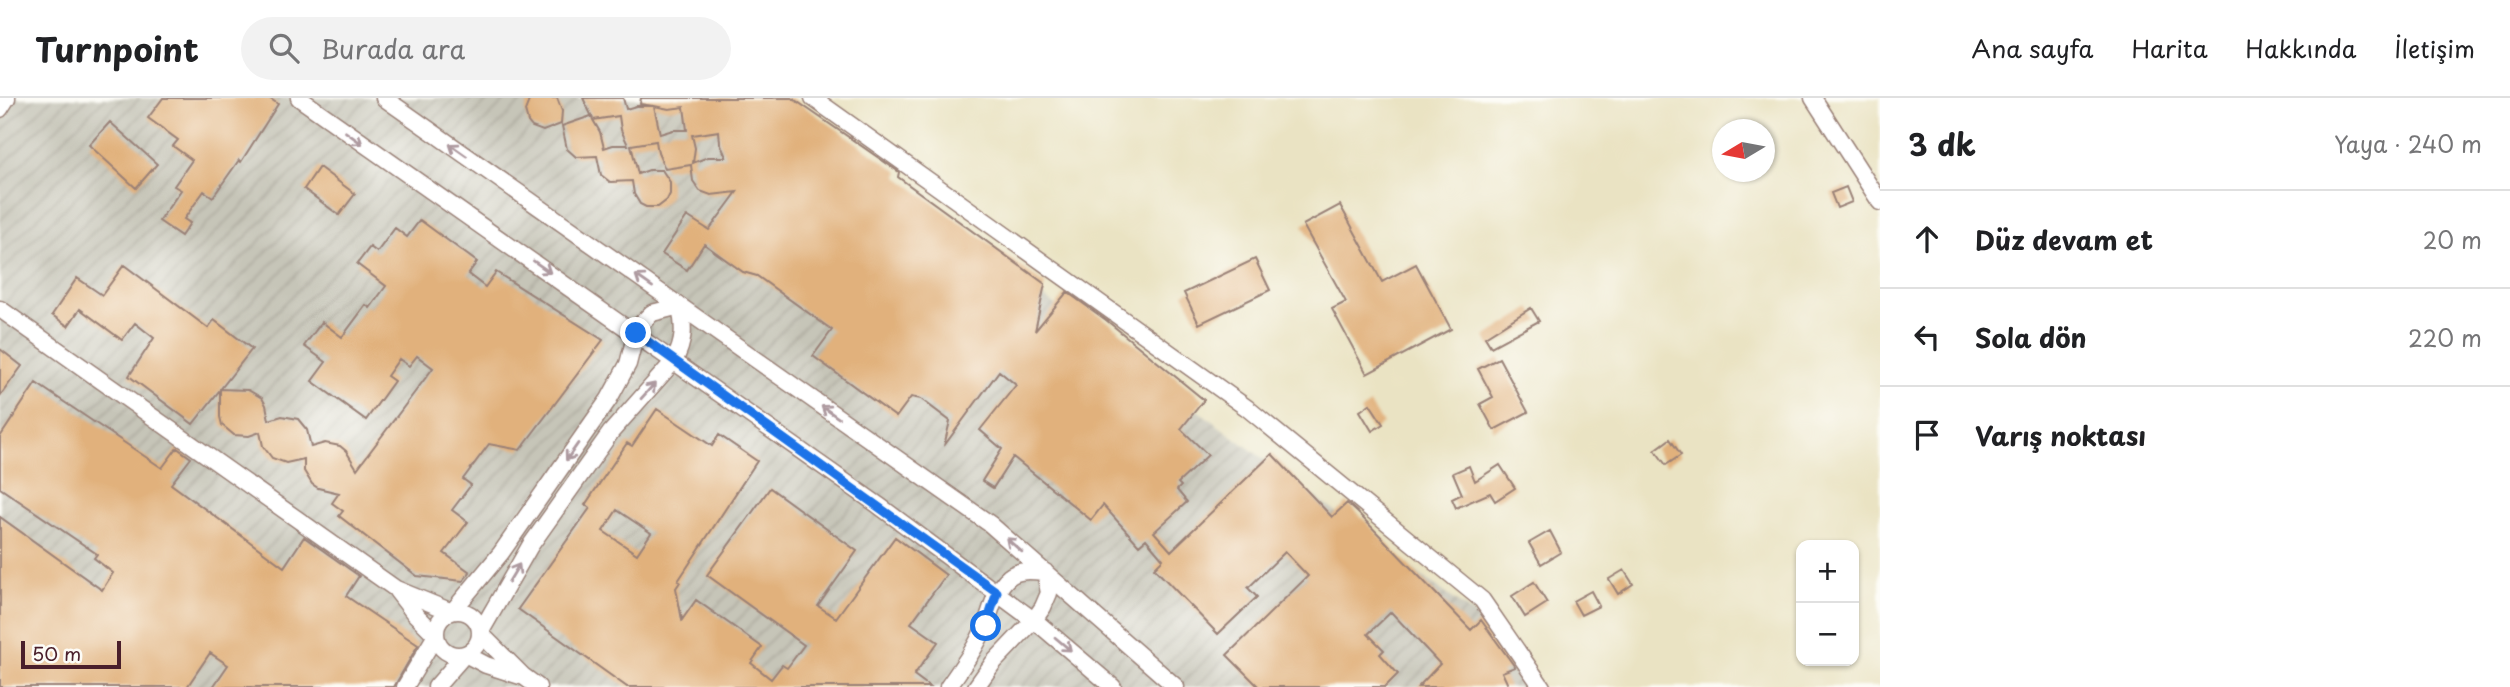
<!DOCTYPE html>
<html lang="tr">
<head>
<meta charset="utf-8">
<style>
  body { margin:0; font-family:"Playpen Sans",sans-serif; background:#f2f2f2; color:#202124 }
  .controls { position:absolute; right:21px; bottom:21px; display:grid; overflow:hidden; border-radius:14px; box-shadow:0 2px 5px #0004 }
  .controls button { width:63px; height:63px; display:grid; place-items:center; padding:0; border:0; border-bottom:2px solid #e0e0e0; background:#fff; color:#202124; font:35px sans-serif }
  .compass { position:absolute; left:1712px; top:21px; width:63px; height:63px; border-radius:50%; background:#fff; box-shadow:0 2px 5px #0004; rotate:260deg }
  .scale { position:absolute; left:21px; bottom:18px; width:100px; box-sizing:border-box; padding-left:7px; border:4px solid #4a1f2b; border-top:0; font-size:19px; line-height:24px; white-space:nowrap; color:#4a1f2b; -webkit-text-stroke:5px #fdfcf7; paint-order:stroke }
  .stop { position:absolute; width:21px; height:21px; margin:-16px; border:5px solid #1a73e8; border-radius:50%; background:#fff }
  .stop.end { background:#1a73e8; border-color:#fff; box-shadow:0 2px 7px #0008 }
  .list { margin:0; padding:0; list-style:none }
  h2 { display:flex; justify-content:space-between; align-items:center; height:91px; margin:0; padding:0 28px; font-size:30px }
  h2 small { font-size:23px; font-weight:400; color:#757577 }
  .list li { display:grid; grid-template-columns:46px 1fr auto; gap:21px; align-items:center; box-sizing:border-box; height:98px; padding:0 28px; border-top:2px solid #e0e0e0 }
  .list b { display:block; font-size:26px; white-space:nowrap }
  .list em { font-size:23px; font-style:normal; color:#757577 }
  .icon { flex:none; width:38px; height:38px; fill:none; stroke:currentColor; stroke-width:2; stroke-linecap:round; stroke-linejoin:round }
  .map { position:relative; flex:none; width:1880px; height:589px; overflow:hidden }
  header { display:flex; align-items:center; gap:42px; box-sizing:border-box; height:98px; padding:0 35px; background:#fff; border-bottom:2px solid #e0e0e0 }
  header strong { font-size:33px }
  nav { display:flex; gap:38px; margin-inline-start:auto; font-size:24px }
  .search { width:490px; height:63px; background:#f2f2f2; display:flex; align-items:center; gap:18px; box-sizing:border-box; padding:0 24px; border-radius:38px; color:#757577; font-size:26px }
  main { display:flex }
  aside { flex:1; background:#fff }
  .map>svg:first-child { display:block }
  .industrial { fill:url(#industrial-furrows) }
  .building { fill:#e1b17c; fill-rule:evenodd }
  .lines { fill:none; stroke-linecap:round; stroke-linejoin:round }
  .minor-casing { stroke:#9a8177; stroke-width:19 }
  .minor { stroke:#fff; stroke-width:16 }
  .oneway { stroke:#ae9aa0 }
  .route { stroke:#1a73e8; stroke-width:9 }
</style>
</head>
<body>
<header>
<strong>Turnpoint</strong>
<div class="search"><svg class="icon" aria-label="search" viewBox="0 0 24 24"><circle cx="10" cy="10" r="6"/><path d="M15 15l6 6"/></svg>Burada ara</div>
<nav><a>Ana sayfa</a><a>Harita</a><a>Hakkında</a><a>İletişim</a></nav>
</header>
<main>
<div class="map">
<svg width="1880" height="589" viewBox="0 0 1880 589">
  <defs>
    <pattern id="industrial-furrows" width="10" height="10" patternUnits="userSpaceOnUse" patternTransform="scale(1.75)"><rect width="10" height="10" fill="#c6c5b8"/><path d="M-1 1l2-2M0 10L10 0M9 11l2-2" fill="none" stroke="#aca99e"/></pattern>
  </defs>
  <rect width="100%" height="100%" fill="#fdfcf7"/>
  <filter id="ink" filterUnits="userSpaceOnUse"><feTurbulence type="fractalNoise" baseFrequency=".0143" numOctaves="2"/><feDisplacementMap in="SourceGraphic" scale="14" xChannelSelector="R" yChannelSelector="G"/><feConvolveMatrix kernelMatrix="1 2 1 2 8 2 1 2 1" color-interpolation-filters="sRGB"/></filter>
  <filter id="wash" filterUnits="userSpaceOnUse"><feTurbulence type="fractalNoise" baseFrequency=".00686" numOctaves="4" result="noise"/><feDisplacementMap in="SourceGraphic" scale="28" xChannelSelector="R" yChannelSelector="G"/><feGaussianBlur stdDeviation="1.57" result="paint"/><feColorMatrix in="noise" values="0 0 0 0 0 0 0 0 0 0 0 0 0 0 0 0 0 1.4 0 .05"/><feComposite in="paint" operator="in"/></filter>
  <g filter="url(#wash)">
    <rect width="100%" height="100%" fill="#eae3c3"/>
    <path class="industrial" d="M0,0H775L1487,526L1526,589H0Z"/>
    <g id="blocks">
      <path class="building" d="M163,0H269L278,6L241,64L239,62L213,99L204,93L184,121L190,125L181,138L159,123L181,92L174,88L192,62L173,48L178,42L148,20Z
        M530,0H557L562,13L561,26L543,33L532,29L528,24L525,13Z
        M583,0H623L626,11L636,8H653L640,6L641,0H792L899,74L898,79L1045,186L1035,233L1067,194L1106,222L1204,302L1181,331L1208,357L1178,385L1181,388L1177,392L1187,404L1154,434L1171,453L1272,356L1332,419L1347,405L1358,415L1471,532L1481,522L1515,569L1502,574L1509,589H1418L1440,566L1391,514L1368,536L1384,552L1380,556L1398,576L1385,589H1259L1227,557L1308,478L1285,454L1248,490L1257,499L1218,536L1154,470L1163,461L1146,441L1139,447L1103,407L1091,422L1013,359L993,390L982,383L1002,351L980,332L1016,287L999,273L944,348L950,323L921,301L911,299L896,319L813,258L832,232L757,178L743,174L704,146L687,172L662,156L687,118L709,132L737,94L711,97L700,93L693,83L691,67L665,71L658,55L656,43L631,47L638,76L649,72H662L670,84V96L667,102L658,109H646L640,106L634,96L632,83L610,84L601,77L597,58L576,59L567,51L562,28L591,18L593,21ZM654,8L669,11L684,9L687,32H673L660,36ZM619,18L621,32L628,47H613L604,50L600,34L593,22ZM719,33L720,45L726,59H708L693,65L695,50L692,37Z
        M110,24L157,66L136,90L89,47Z
        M319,69L355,96L339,117L304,91Z
        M1846,89L1852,104L1837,110L1831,95Z
        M1340,107L1382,184L1416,166L1451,231L1367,276L1332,211L1346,204L1303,127Z
        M420,122L477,164L468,176L485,189L496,174L603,242L520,352L489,346L463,381L471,387L452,412L468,424L444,455L470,474L463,483L417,478L339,418L343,413L332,405L339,395L318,390L312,386L304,373V361L286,365L272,360L263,348L260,334L249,338L234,337L222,327L220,319V291L248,292L262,300L266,307L269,322L282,318L298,321L307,332L311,349L325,345L340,348L346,353L357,371L433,270L417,258L409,268L399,261L387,278L394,283L366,322L312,283L326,264L304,248L322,224L342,239L366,207L370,210L386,188L357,166L370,149L377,154L395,130L407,139Z
        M1255,161L1270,192L1199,226L1184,195Z
        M124,167L208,230L214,222L252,251L193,326L129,278L154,240L135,225L122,242L80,211L68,228L52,217L77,180L102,197Z
        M1531,210L1539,223L1491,249L1485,239Z
        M0,251L22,268L0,298Z
        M1499,260L1528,314L1494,332L1480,306L1493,299L1478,271Z
        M36,285L162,370L177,350L191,360L171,386L284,469L304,439L359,478L346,498L418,547L394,589H213L228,567L210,555L187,589H0V419L102,492L113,475L94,460L97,456L0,390V339Z
        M1370,306L1383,326L1372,333L1360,313Z
        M657,311L712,348L719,337L757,363L678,483L680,484L676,490L682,522L696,502L762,549L751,565L771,581L782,567L787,570L804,547L707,477L770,390L857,453L818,508L836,520L895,439L946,477L911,525L938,544L914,577L930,589H627L518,511L590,410L585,407L627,345L632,348ZM617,412L651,435L637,456L603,433Z
        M1670,341L1681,357L1666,367L1655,352Z
        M1500,367L1515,390L1495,403L1490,395L1456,410L1452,401L1462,396L1453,375L1469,368L1475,383Z
        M1550,433L1561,454L1541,466L1529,445Z
        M1624,472L1633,486L1618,496L1609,481Z
        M1534,484L1547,505L1525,519L1512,498Z
        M1591,493L1599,508L1581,517L1573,503Z"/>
    </g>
  </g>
  <g filter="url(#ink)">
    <use href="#blocks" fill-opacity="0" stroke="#9a8177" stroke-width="2"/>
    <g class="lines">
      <g class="minor-casing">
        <path id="minor" d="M299,0L878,407L1040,527L1113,589
          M384,0L990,426L1176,589
          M813,0L1247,310L1482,502L1542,589
          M1813,0L1880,104
          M0,11L7,0
          M0,211L396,491L452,514L501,455L609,301L628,266L636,235L641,226L652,215L680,208C684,229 685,243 674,263L611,334L530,448L480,535L523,578L538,589
          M397,493L414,515L436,537L405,589
          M436 535a22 22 0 1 1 44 0a22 22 0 1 1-44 0Z
          M436,589L465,556L486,567L520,578
          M948,589C962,569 976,550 985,528C992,512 994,492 1009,479C1019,471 1033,473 1045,474L1049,495L1043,509L1034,522L993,565L976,589"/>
      </g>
      <use href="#minor" class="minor"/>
    </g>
    <defs><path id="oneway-shaft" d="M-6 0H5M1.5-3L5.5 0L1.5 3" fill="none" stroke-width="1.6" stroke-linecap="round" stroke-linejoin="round" transform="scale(1.75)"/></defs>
    <g class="oneway">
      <use href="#oneway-shaft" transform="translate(354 40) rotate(36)"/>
      <use href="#oneway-shaft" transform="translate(458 52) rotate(-145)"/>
      <use href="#oneway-shaft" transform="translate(542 169) rotate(35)"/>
      <use href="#oneway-shaft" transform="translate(644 183) rotate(-145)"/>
      <use href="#oneway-shaft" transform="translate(648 293) rotate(-48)"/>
      <use href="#oneway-shaft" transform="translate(830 314) rotate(-145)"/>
      <use href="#oneway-shaft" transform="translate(572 354) rotate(125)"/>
      <use href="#oneway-shaft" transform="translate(1014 447) rotate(-139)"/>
      <use href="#oneway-shaft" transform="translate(514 475) rotate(-59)"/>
      <use href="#oneway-shaft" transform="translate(1063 546) rotate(40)"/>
    </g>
  </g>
  <g class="lines" filter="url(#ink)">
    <path class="route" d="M636,235L997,494L986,528"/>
  </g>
</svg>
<div class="controls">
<button>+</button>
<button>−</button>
</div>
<svg class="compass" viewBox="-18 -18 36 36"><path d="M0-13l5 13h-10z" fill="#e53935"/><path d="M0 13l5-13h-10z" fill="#757577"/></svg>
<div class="scale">50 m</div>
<div class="stop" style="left:986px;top:528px"></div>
<div class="stop end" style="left:636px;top:235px"></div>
</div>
<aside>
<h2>3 dk<small>Yaya · 240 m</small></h2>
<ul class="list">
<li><svg class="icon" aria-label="ahead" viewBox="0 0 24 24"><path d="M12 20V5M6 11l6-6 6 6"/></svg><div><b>Düz devam et</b></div><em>20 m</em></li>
<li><svg class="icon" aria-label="left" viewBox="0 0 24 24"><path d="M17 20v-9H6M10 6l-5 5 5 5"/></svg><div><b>Sola dön</b></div><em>220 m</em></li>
<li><svg class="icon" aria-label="arrive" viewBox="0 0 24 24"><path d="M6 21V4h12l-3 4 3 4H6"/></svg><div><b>Varış noktası</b></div></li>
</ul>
</aside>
</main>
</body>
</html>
